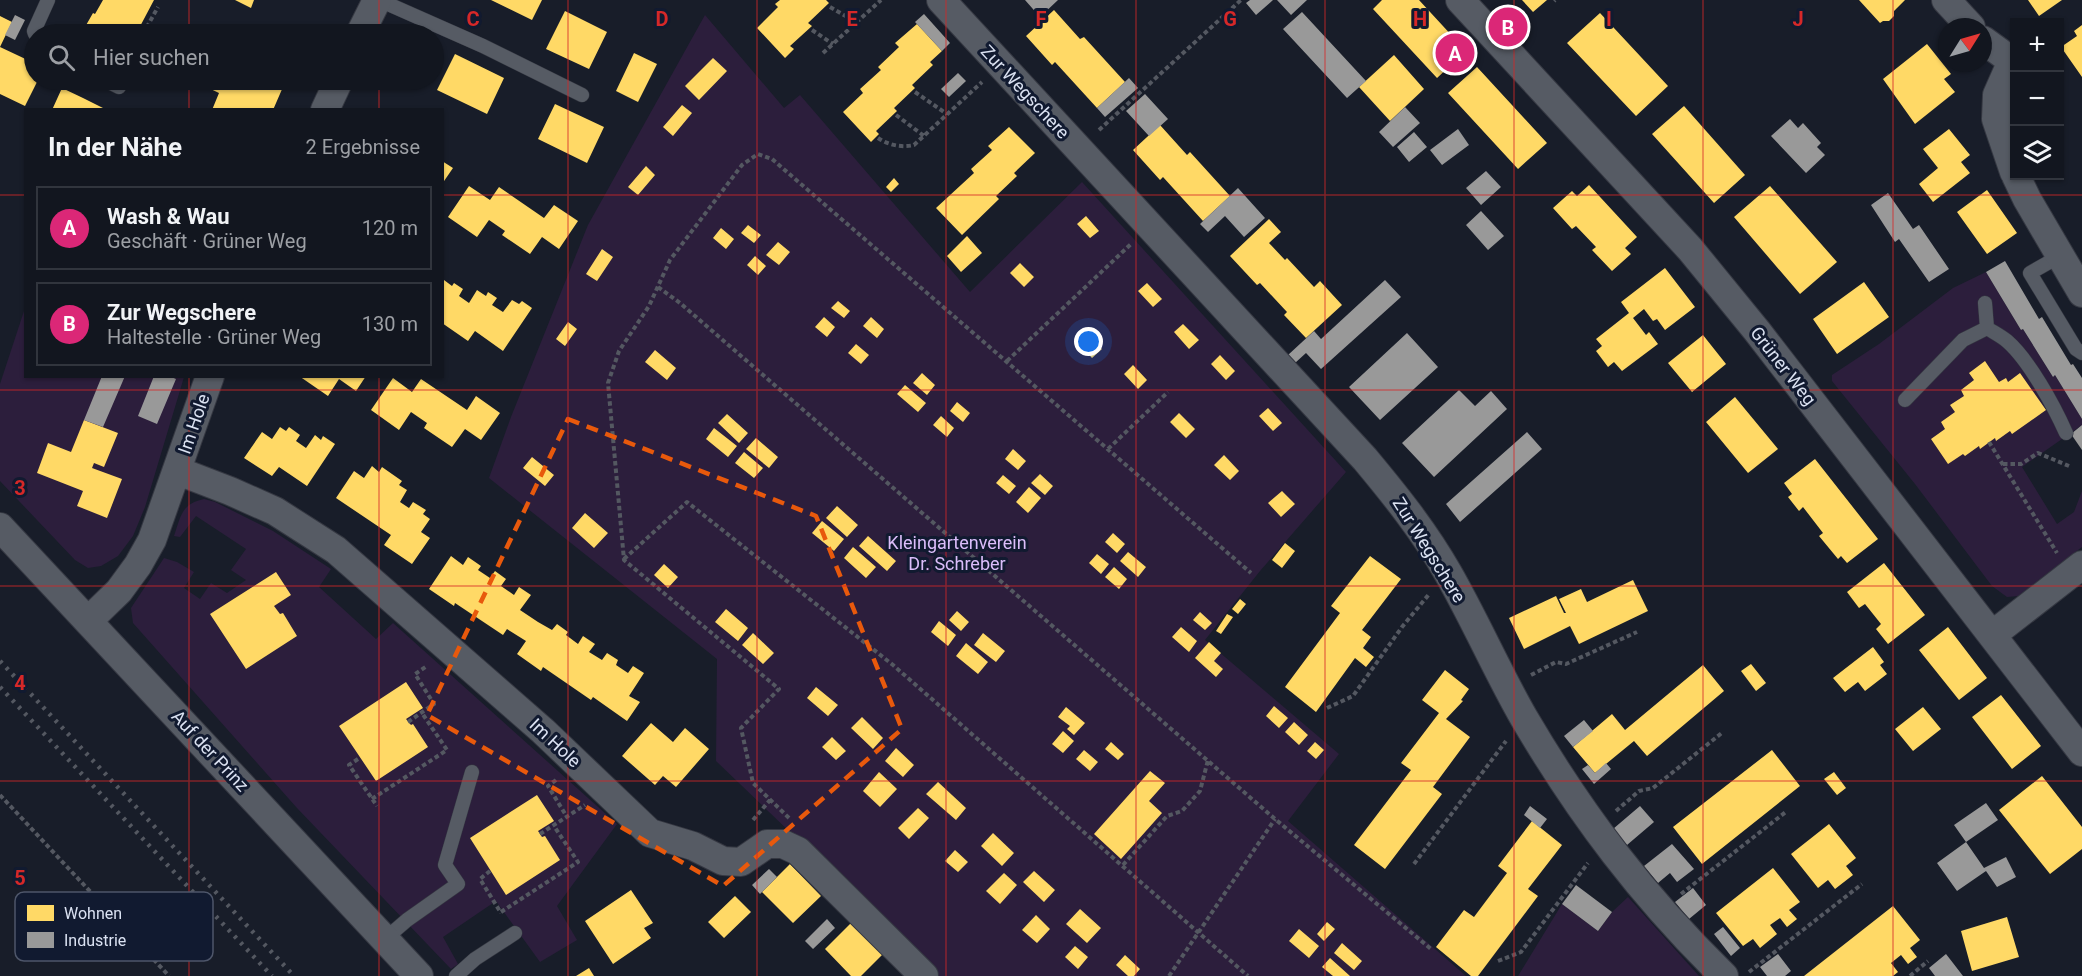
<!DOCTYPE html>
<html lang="de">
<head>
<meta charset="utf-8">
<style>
  body { margin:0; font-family:Roboto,sans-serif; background:#1f232c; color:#f1f3f6 }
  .controls { position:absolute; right:18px; top:18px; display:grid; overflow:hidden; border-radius:0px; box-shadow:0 2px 4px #0004 }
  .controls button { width:54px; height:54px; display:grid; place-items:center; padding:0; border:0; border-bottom:2px solid #31353d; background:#12161f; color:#f1f3f6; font:30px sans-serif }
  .compass { position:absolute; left:1938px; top:18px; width:54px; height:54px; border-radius:50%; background:#12161f; box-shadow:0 2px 4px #0004; rotate:53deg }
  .you { position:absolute; left:1089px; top:342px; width:21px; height:21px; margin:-15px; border:4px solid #fff; border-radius:50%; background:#1a73e8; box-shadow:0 0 0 9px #1a73e833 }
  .badge { display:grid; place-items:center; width:39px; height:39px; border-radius:50%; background:#db2777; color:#fff; font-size:20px; font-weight:700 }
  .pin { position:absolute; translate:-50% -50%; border:3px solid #fff; box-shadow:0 2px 6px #0006 }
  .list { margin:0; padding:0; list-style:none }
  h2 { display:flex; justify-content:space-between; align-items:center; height:78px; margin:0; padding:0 24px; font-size:26px }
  h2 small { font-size:20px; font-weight:400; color:#9c9fa4 }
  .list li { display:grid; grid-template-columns:39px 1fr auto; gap:18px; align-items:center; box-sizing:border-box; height:84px; margin:0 12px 12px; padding:0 12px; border:2px solid #31353d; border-radius:0px }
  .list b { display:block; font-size:22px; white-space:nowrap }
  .list p { margin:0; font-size:20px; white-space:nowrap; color:#9c9fa4 }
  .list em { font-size:20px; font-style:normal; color:#9c9fa4 }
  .icon { flex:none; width:33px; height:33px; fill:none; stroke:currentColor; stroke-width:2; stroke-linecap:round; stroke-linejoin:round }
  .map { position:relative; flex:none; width:2082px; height:976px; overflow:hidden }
  .search { position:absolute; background:#12161f; box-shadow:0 2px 4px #0004; left:24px; top:24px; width:420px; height:66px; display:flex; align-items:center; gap:15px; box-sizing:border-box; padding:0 21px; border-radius:33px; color:#9c9fa4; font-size:22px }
  .panel { position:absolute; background:#12161f; box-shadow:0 2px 4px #0004; left:24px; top:108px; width:420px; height:270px; border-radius:0px }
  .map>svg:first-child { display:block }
  .green { fill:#2c1e3c }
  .homes { fill:#ffd966 }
  .industry { fill:#999 }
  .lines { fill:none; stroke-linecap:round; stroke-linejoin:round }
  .service-casing { stroke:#353842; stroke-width:15 }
  .minor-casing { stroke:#353842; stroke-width:30 }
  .path { stroke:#545861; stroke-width:4; stroke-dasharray:4.5 3; stroke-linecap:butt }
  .service { stroke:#565b64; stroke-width:14 }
  .minor { stroke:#565b64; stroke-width:28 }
  .rail { stroke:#545861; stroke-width:4.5; stroke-dasharray:3 6; stroke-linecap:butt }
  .marked { fill:none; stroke:#e8590c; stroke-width:4.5; stroke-dasharray:12 8; stroke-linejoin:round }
  .grid { fill:none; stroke:#d62828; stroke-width:1.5; stroke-opacity:0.55 }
  .labels { text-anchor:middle; stroke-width:6; stroke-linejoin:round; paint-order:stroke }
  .street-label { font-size:18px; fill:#dbe2f2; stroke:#111a30 }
  .park-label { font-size:18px; fill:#dbbdfa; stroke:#111a30 }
  .key { fill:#111a30; stroke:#4e566a; stroke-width:1.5 }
  .key-label { font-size:16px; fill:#dbe2f2 }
  .grid-label { font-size:20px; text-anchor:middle; font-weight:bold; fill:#d62828; stroke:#111a30; stroke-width:6; stroke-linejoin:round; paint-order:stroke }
</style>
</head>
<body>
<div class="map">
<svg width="2082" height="976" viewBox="0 0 2082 976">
  <rect width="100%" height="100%" fill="#181d29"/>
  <path class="green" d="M705,15L784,108L800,95L970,292L1082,182L1346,472L1260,571L1205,640L1339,754L1288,821L1466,976H938L891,929L716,761L717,659L489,478L511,417L588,225Z
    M1986,272L2021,330L2023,329L2053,377L2055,375L2082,419V425L2022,467L2057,524L2074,512L2082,491V547L2018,596L2007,597L1992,586L1915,484L1832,381V375L1879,344L1953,288Z
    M25,308L26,376L184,377L145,507L133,536L118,556L101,566L88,568L75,560L0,481V384Z
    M204,499L215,502L273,531L331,569L319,587L376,639L393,623L617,824L557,906L577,940L540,962L496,901L443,937L458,964L451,969L297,808L133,623L131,608L164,558L177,562L194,572L184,588L200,599L211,583L227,593L246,580L231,570L246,549L196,516L180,537L174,536C181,516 181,504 204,499Z
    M1628,897L1699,976H1518L1562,904L1598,931L1612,912Z"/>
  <path class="homes" d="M103,0H154L136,34H81L93,13L95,14Z
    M235,0H254L251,8Z
    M491,0H542L532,20Z
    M780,0H826L829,3L808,23L812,26L790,46L794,49L785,58L757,28L778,7L775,4Z
    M1382,0H1419L1466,51L1437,78L1373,9Z
    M1522,0H1547L1533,12Z
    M1859,0H1905L1894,11V16L1889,21H1883L1880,23Z
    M2028,0H2062L2039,16Z
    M1054,10L1080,39L1084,37L1125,82L1097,108L1055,62L1052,65L1026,36Z
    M565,11L607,32L589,69L546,49Z
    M1600,13L1668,86L1636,116L1567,43Z
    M0,16L12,22L0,47Z
    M917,24L942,51L930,62L933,65L912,85L915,88L894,108L897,111L876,131L879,134L871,142L843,112L863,93L860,89L881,70L878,67L899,47L895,43Z
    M2082,25V77L2061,47L2077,36L2074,31Z
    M1927,44L1951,74L1944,79L1955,92L1915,124L1883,79Z
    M0,47L34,63V80H38L25,106L0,94Z
    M634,53L657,64L638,102L616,91Z
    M455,54L504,78L487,114L437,90Z
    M1394,55L1424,89L1390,121L1359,87Z
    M713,58L727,71L699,100L685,86Z
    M1477,67L1547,143L1518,169L1448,93Z
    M200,80H286L273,110H212L219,93L198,83Z
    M62,88L83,98L107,110H52Z
    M555,104L604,127L587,163L538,139Z
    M682,105L692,113L673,136L663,127Z
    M1684,106L1745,175L1714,203L1652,134Z
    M1160,125L1187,155L1190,152L1230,196L1203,221L1163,177L1160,180L1133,150Z
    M1009,127L1035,153L1014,173L1017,176L996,196L999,199L962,235L936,208L974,173L971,169L992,150L988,146Z
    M1949,129L1970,155L1961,162L1970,173L1933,202L1919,184L1938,168L1923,149Z
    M442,161L453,168L442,184Z
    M646,166L655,175L638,195L628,187Z
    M894,178L899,184L891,192L886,187Z
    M1589,185L1637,237L1625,248L1631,254L1612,271L1592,250L1596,247L1576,226L1572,229L1553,208L1572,191L1577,196Z
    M469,186L490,200L499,187L544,218L554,205L578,221L559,249L542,237L530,254L502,235L505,231L489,220L477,237L448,217Z
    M1770,186L1837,262L1800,294L1734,217Z
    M1987,190L2017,233L1987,254L1957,212Z
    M1086,216L1099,231L1090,238L1077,224Z
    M1269,219L1281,232L1269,243L1285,260L1287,258L1314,287L1320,281L1342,305L1306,338L1284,315L1287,312L1260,283L1257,285L1230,256Z
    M748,225L761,235L754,243L741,233Z
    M721,228L734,239L726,249L713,238Z
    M967,236L982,253L961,272L947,256Z
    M778,242L790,252L779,265L766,255Z
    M602,249L613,257L597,281L586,274Z
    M755,256L766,266L758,275L747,265Z
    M1020,263L1034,277L1024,287L1010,273Z
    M1665,268L1695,307L1665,330L1657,319L1653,321L1644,309L1633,318L1646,335L1649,332L1658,344L1622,371L1614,362L1608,367L1596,351L1602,346L1596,339L1629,313L1621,302Z
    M444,280L452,286L454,283L463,289L459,296L469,303L477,290L486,296L488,292L497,298L492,305L503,312L512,300L519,304L522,301L532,308L503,351L475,331L468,341L442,323Z
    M1864,282L1889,317L1837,354L1813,319Z
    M1147,283L1162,299L1153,307L1138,291Z
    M838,301L850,311L844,318L831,308Z
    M824,317L835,327L827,337L815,327Z
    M871,317L884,329L877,338L863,326Z
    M568,322L577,329L565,346L556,339Z
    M1183,324L1199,340L1189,349L1174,332Z
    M1087,334L1102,349L1092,358L1078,343Z
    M1703,335L1726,364L1692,392L1668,363Z
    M856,344L869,355L861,364L848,353Z
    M655,350L676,368L667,380L645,362Z
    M1220,355L1235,371L1226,380L1211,364Z
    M1985,361L1999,382L2006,378L2008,382L2020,373L2046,410L2012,434L2010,431L1996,441L1995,438L1980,449L1979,446L1965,456L1963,454L1948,464L1931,439L1945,429L1941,422L1955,412L1950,405L1964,396L1961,390L1974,380L1969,373Z
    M1133,365L1147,380L1138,389L1124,374Z
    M922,373L935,385L927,395L913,383Z
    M299,376H366L356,391L339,379L328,396Z
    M393,378L412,392L421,379L467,410L476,396L500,413L481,440L465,429L452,447L424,428L427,423L411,412L399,430L371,410Z
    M905,385L926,403L918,412L897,394Z
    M1735,397L1778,449L1748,473L1706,422Z
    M957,402L970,413L963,422L950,411Z
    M1268,408L1282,423L1273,431L1259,416Z
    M1179,413L1195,429L1186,438L1170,422Z
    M727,414L748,433L739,443L718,423Z
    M941,416L954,428L947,437L933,425Z
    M84,420L118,433L104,467L94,463L92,468L122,479L107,518L77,506L83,491L37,473L48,443L71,452Z
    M280,427L286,431L289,427L300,435L296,441L306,448L315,435L321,440L323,436L335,444L307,486L279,467L272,476L244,458L262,432L272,439Z
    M714,428L737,446L728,457L706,439Z
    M756,438L778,457L769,468L746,449Z
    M1013,449L1026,461L1018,470L1005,459Z
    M744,452L763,468L754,478L735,463Z
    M1224,455L1239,471L1230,480L1214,465Z
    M532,457L554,475L545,486L523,468Z
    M1815,459L1878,539L1847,563L1841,556L1838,559L1819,536L1823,533L1803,507L1799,511L1788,497L1792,494L1784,483Z
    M372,466L379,472L382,467L402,481L399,485L407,490L400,502L409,508L413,502L426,510L423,514L430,519L421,532L430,538L412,564L384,545L391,535L336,498L354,471L364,478Z
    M1040,474L1053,486L1045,495L1031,483Z
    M1003,475L1016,486L1009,494L996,483Z
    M1029,487L1041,498L1028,513L1016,502Z
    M1282,491L1295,504L1281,517L1268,503Z
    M837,506L858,525L847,537L826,518Z
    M585,513L608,533L594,548L572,528Z
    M822,521L844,539L834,551L812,533Z
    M1113,533L1125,544L1117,553L1105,542Z
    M868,536L896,561L887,571L859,546Z
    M1285,543L1295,551L1282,568L1272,560Z
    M853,547L876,567L866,578L844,558Z
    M1128,552L1146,567L1138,577L1120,561Z
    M1097,554L1109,564L1101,574L1089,563Z
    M451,556L463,565L468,557L481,566L478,570L490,578L495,571L506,579L501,586L514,595L519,587L531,595L520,610L538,622L552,630L557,624L568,632L566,635L578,644L583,636L595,644L589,652L602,660L607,653L618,660L616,665L628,673L633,666L644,673L629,696L640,702L627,721L593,697L591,700L543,667L541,671L517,654L526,641L507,629L503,635L455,603L454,606L429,589Z
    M1370,556L1401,579L1362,630L1371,637L1363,648L1374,657L1366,667L1355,658L1316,712L1285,687L1340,613L1331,606Z
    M1884,563L1925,615L1888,644L1876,629L1881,624L1865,604L1859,608L1847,592Z
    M664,564L678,577L668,588L654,575Z
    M1114,567L1127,579L1119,589L1105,577Z
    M276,572L291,595L274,606L280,614L283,613L297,636L246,669L210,614Z
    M1633,580L1648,611L1579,644L1570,626L1524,649L1509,618L1556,596L1564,613H1566L1559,599L1581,589L1587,602Z
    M1240,599L1246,604L1238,614L1232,609Z
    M726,609L748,628L738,641L715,622Z
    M957,611L969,622L961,631L949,620Z
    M1200,612L1212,623L1205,630L1193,620Z
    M1227,614L1233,617L1221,634L1216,631Z
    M939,621L956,635L948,646L931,632Z
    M1181,627L1197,641L1189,652L1172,637Z
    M1948,627L1987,678L1959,700L1919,650Z
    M753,633L774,653L763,664L742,645Z
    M983,633L1005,651L996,662L974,645Z
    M1209,642L1221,653L1214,661L1223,669L1216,677L1195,658Z
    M966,643L988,662L978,674L956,656Z
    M1873,647L1884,662L1880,665L1887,674L1865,691L1858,682L1845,692L1833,678Z
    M1751,664L1766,683L1756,691L1741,671Z
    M1703,665L1724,691L1647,756L1634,741L1595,773L1573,747L1612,714L1625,730Z
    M1445,670L1469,689L1461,700L1463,701L1446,719L1470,737L1433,787L1442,794L1385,869L1354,845L1411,770L1401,763L1439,713L1422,700Z
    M406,682L423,708L406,719L411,725L413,724L428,747L376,781L339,726Z
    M816,687L838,705L828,716L807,698Z
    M2001,695L2041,746L2012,769L1972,717Z
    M1274,706L1288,718L1279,728L1266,716Z
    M1066,707L1085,723L1074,735L1067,729L1070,726L1058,717Z
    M1923,707L1941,729L1913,751L1895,729Z
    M862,717L883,738L873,749L851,728Z
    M1294,722L1308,735L1299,745L1285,732Z
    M651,723L673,742L685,728L709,749L676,787L663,776L655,785L622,756Z
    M1063,731L1074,741L1063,753L1052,744Z
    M832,737L846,751L836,760L822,747Z
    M1111,742L1124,754L1118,760L1105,749Z
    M1315,742L1324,750L1316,759L1307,751Z
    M896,748L914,765L903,777L885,761Z
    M1084,750L1098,762L1090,771L1076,759Z
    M1772,750L1800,786L1702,864L1673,827Z
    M1150,771L1165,783L1149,801L1162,813L1121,859L1094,834Z
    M879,772L897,789L880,807L863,791Z
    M1834,772L1846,788L1837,795L1824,779Z
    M2042,776L2082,827V849L2050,874L1999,810Z
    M938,782L966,808L956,820L926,794Z
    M537,795L554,821L538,831L542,837L545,836L560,860L506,895L470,838Z
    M918,808L929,818L909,839L898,828Z
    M1532,821L1562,845L1528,889L1538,896L1478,976H1471L1436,947L1464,910L1474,917L1507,873L1498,866Z
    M1829,824L1856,858L1846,866L1853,875L1835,889L1828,880L1818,888L1791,854Z
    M993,833L1014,853L1002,866L981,846Z
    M955,850L968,862L958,872L945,861Z
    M790,864L821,896L793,923L762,892Z
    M1773,868L1800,902L1789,910L1797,919L1787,927L1780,918L1770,925L1777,934L1760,948L1753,939L1743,946L1716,913Z
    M1034,871L1055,890L1044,902L1023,882Z
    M1004,873L1017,885L1000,904L986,891Z
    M631,890L653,923L644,928L651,938L613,964L585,921Z
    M735,896L751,912L724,938L708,922Z
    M1893,906L1920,940L1910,948L1917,957L1908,964L1901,955L1891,963L1898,972L1893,976H1804Z
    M1080,909L1101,928L1087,943L1066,924Z
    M1036,915L1050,929L1037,943L1022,930Z
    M2007,917L2019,957L1972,971L1961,931Z
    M853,921L884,953L861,976H851L825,949Z
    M1327,922L1335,929L1324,941L1317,934Z
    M1299,929L1319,946L1309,958L1289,941Z
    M1342,943L1362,961L1354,970L1334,953Z
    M1075,946L1088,957L1078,969L1065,957Z
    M1125,955L1140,969L1134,976H1128L1116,965Z
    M1330,958L1350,976H1333L1322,967Z
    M589,968L594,976H576Z"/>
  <path class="industry" d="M1025,0H1058L1040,17Z
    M1250,0H1273L1256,15L1246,3Z
    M1277,0H1307L1291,15Z
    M1302,12L1366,81L1347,98L1283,29Z
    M924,14L950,43L942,51L915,22Z
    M15,15L25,20L15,40L5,35Z
    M958,73L966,81L949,97L941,89Z
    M1129,78L1138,88L1105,117L1097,108Z
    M1145,94L1168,119L1149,136L1126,111Z
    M1405,107L1420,123L1393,147L1379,132Z
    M1790,119L1798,128L1803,123L1821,143L1817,147L1825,155L1806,173L1771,136Z
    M1458,129L1469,145L1442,165L1430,150Z
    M1414,132L1427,147L1409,162L1397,147Z
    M1486,171L1501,187L1481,205L1466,188Z
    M1238,188L1265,218L1244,237L1225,216L1208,232L1200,224Z
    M1888,193L1913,229L1919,225L1949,269L1929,282L1899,239L1895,242L1871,205Z
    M1481,211L1504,236L1488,250L1466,225Z
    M2005,261L2039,319L2042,317L2071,365L2073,364L2082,378V419L2055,375L2053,377L2023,329L2021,330L1986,272Z
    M1385,280L1401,297L1321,369L1306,353L1295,363L1288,355L1314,331L1321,339Z
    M1407,333L1438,367L1380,420L1349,387Z
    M102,376H125L103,427L84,420Z
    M154,376H169L176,379L157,424L138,416Z
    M1459,390L1475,406L1491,391L1507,409L1434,477L1402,443Z
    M2082,425V450L2071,434Z
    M1527,432L1542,449L1460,522L1446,504Z
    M1584,720L1593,731L1573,747L1564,736Z
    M1606,763L1611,769L1594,784L1582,769L1588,765L1595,773Z
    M1986,803L1998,820L1966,842L1954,825Z
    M1530,806L1547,819L1540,828L1524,815Z
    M1640,806L1654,822L1627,845L1613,829Z
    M1966,842L1984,868L2006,857L2016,877L1997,887L1986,871L1957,891L1937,863Z
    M1672,844L1694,869L1677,882L1670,873L1658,883L1644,866Z
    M769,869L777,877L760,894L752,885Z
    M1576,885L1612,912L1598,931L1562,904Z
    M1693,888L1706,905L1689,919L1675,902Z
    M827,919L835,928L813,949L805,941Z
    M1723,927L1740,948L1731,956L1714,934Z
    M1778,954L1791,971L1785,976H1767L1760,967Z
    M1946,954L1953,963L1963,976H1935L1929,968Z"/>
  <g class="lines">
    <g class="service-casing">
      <path id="service" d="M379,0L483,46L582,95
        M35,34L34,31L48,0
        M105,80L119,87
        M2060,256L2030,273L2076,349L2082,353
        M1985,303L1987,328
        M1905,400L1963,340L1987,328C1993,332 2001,336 2007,341C2029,360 2054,406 2066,433
        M385,939L407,920L458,884L445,865L472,772
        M456,976L475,959L515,933"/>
    </g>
    <g class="minor-casing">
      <path id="minor" d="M941,0L1365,459C1395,495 1424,531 1448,573C1475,620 1497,671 1524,718C1581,815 1643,897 1724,976
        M1460,0L1690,249L1757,331L2082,752
        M1946,0L1971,27
        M360,34L377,0
        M1983,40L2012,61L1997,95L1996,119L2014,172
        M325,110L339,80
        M2016,176L2027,199L2082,293
        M178,471L230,491L275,511L336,550L543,731L650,833L693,846L723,861L741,862L767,844H783L798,851L924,976
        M0,527L419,976
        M88,621L119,591L138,565L152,540L210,376
        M1992,635L2082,565"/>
    </g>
    <path class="path" d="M1554,1L1555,0
      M830,7L856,22
      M812,30L833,44
      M143,34L158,7
      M823,53L881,0
      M915,92L947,114
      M896,115L924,136
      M1099,130L1241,0
      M878,138C888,145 902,148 914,145L982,82
      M658,287L680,303L1275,819L1431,949
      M1007,361L1131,244
      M1989,442L2057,553
      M1108,449L1168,392
      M2003,464H2021L2038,453L2069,466
      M624,559L687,502L893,665L1248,976
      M1531,675L1556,662L1566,664L1637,632
      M1327,708L1353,696L1402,627L1430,593
      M408,722L434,704L415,674L427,666
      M358,759L349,765L377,806
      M556,780L548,786L567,817
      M0,795L169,976
      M372,799L447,750L422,713
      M1616,811L1639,791L1653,788L1723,732
      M789,818L753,783L741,728L779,689L624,560L608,383L619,351L649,306L670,260L742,165L758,154L772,159L1251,573
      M753,820L770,800
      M540,834L585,805
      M1414,864L1506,741
      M1123,865L1167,816L1182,811L1200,791L1208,760
      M490,871L480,879L501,913
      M1681,894L1787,811
      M501,912L578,862L554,826
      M1498,961L1521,952L1588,863
      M1749,972L1862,884
      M1169,976L1275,819
      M1910,976L1928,961"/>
    <use href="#service" class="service"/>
    <use href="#minor" class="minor"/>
    <path class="rail" d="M0,661L294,976
      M0,687L272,976"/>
  </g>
  <path class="marked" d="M568,419L816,516L902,729L723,886L427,715Z"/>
  <path class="grid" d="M189,0V34M379,0V34M568,0V976M757,0V976M946,0V976M1136,0V976M1325,0V976M1514,0V976M1703,0V976M1893,0V976M189,80V110M379,80V110M0,195H26M442,195H2082M189,376V976M379,376V976M0,390H2082M0,586H2082M0,781H2082"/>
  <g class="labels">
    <g class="street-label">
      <text transform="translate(1025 92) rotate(47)" y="6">Zur Wegschere</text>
      <text transform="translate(1783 366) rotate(52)" y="6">Grüner Weg</text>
      <text transform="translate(194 424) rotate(-71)" y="6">Im Hole</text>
      <text transform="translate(1429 550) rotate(58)" y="6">Zur Wegschere</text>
      <text transform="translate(555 743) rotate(43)" y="6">Im Hole</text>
      <text transform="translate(210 751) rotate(47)" y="6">Auf der Prinz</text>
    </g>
    <g class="park-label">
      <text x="957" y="549">Kleingartenverein<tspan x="957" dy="21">Dr. Schreber</tspan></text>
    </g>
  </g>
  <rect x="15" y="892" width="198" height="69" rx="9" class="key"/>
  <rect x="27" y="905" width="27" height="16" fill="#ffd966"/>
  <rect x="27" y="932" width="27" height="16" fill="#999"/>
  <g class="key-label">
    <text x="64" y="919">Wohnen</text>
    <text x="64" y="946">Industrie</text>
  </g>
  <g class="grid-label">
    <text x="473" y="26">C</text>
    <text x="662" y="26">D</text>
    <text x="852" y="26">E</text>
    <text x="1041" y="26">F</text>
    <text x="1230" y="26">G</text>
    <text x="1420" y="26">H</text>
    <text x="1609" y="26">I</text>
    <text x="1798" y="26">J</text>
    <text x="20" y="495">3</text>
    <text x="20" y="690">4</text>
    <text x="20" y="885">5</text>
  </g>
</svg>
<div class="controls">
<button>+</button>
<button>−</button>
<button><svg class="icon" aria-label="layers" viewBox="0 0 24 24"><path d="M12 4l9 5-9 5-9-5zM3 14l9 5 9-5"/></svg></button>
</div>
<svg class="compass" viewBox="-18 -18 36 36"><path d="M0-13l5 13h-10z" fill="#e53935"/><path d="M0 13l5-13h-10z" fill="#9c9fa4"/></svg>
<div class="you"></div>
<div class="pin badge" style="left:1455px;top:53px">A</div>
<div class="pin badge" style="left:1508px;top:27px">B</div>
<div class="search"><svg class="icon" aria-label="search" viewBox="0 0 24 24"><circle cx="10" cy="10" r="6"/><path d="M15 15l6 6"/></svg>Hier suchen</div>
<section class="panel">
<h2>In der Nähe<small>2 Ergebnisse</small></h2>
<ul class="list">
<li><span class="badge">A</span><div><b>Wash &amp; Wau</b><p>Geschäft · Grüner Weg</p></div><em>120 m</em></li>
<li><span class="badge">B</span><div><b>Zur Wegschere</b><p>Haltestelle · Grüner Weg</p></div><em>130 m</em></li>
</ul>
</section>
</div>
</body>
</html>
